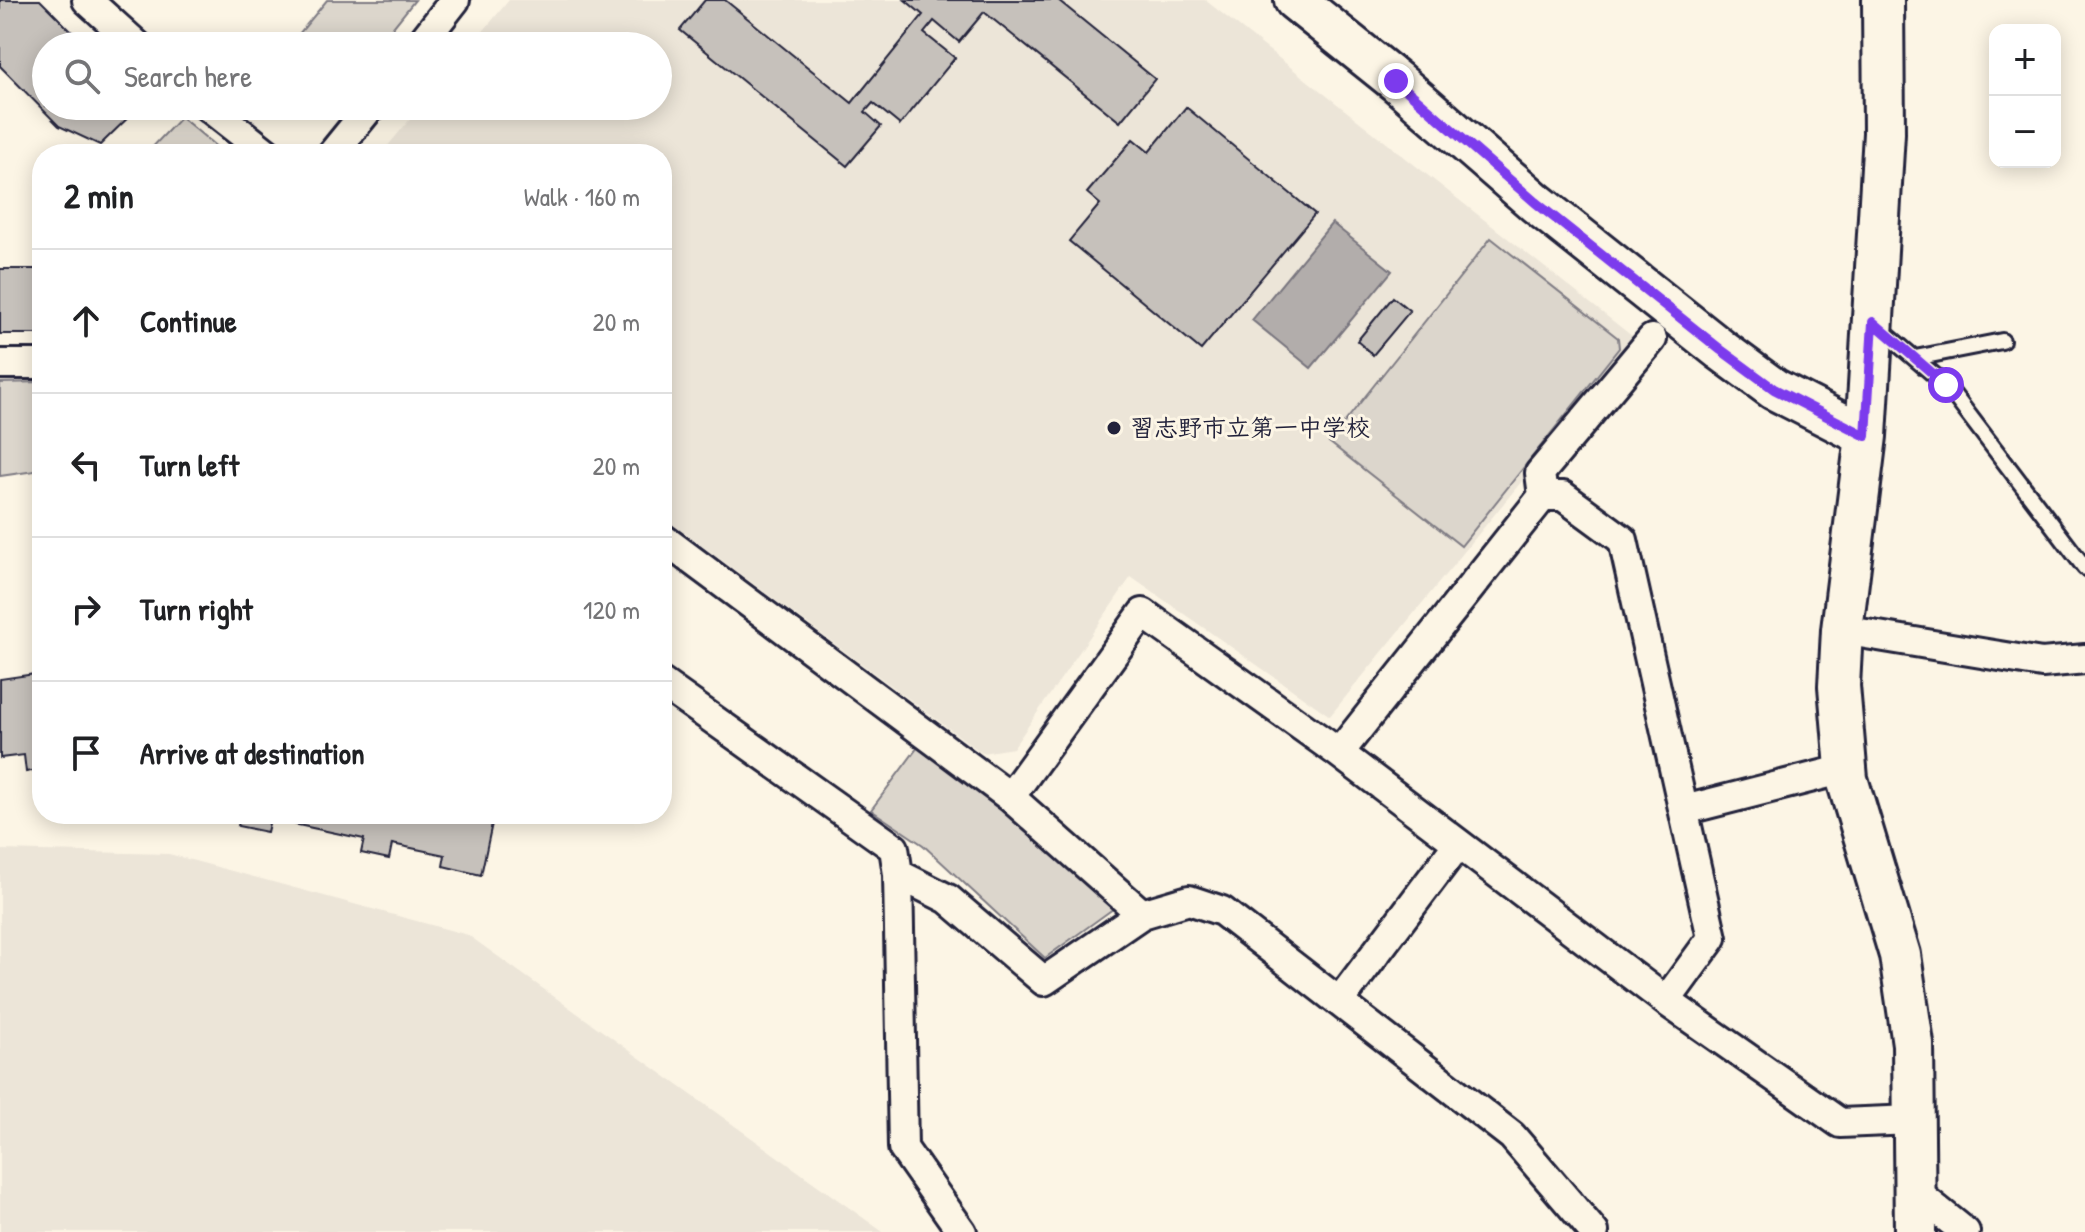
<!DOCTYPE html>
<html lang="en">
<head>
<meta charset="utf-8">
<style>
  body { margin:0; font-family:"Patrick Hand","Klee One",sans-serif; background:#f2f2f2; color:#202124 }
  .controls { position:absolute; right:24px; top:24px; display:grid; overflow:hidden; border-radius:16px; box-shadow:0 4px 20px #0003 }
  .controls button { width:72px; height:72px; display:grid; place-items:center; padding:0; border:0; border-bottom:2px solid #e0e0e0; background:#fff; color:#202124; font:40px sans-serif }
  .stop { position:absolute; width:24px; height:24px; margin:-18px; border:6px solid #7c3aed; border-radius:50%; background:#fff }
  .stop.end { background:#7c3aed; border-color:#fff; box-shadow:0 2px 8px #0008 }
  .list { margin:0; padding:0; list-style:none }
  h2 { display:flex; justify-content:space-between; align-items:center; height:104px; margin:0; padding:0 32px; font-size:34px }
  h2 small { font-size:26px; font-weight:400; color:#757577 }
  .list li { display:grid; grid-template-columns:52px 1fr auto; gap:24px; align-items:center; box-sizing:border-box; height:144px; padding:0 32px; border-top:2px solid #e0e0e0 }
  .list b { display:block; font-size:30px; white-space:nowrap }
  .list em { font-size:26px; font-style:normal; color:#757577 }
  .icon { flex:none; width:44px; height:44px; fill:none; stroke:currentColor; stroke-width:2; stroke-linecap:round; stroke-linejoin:round }
  .map { position:relative; flex:none; width:2085px; height:1232px; overflow:hidden }
  .search { position:absolute; background:#fff; box-shadow:0 4px 20px #0003; left:32px; top:32px; width:640px; height:88px; display:flex; align-items:center; gap:20px; box-sizing:border-box; padding:0 28px; border-radius:44px; color:#757577; font-size:30px }
  .panel { position:absolute; background:#fff; box-shadow:0 4px 20px #0003; left:32px; top:144px; width:640px; height:680px; border-radius:32px }
  .map>svg:first-child { display:block }
  .built { fill:#ece5d8 }
  .green { fill:#dcd6cc; stroke:#7f7c84; stroke-width:2 }
  .water { fill:#b2adab; stroke:#78757e; stroke-width:2 }
  .building { fill:#c6c1bb; stroke:#22223b; stroke-width:2 }
  .lines { fill:none; stroke-linecap:round; stroke-linejoin:round }
  .lane-casing { stroke:#22223b; stroke-width:20 }
  .street-casing { stroke:#22223b; stroke-width:34 }
  .secondary-casing { stroke:#22223b; stroke-width:46 }
  .lane { stroke:#fcf5e5; stroke-width:14 }
  .street { stroke:#fcf5e5; stroke-width:28 }
  .secondary { stroke:#fcf5e5; stroke-width:40 }
  .route { stroke:#7c3aed; stroke-width:10 }
  .poi-dot { fill:#22223b; stroke:#fcf5e5; stroke-width:3 }
  .labels { text-anchor:middle; stroke-width:6; stroke-linejoin:round; paint-order:stroke }
  .poi-label { font-size:24px; font-weight:bold; fill:#22223b; stroke:#fcf5e5; text-anchor:start }
</style>
</head>
<body>
<div class="map">
<svg width="2085" height="1232" viewBox="0 0 2085 1232">
  <rect width="100%" height="100%" fill="#fcf5e5"/>
  <filter id="ink" filterUnits="userSpaceOnUse"><feTurbulence type="fractalNoise" baseFrequency=".0125" numOctaves="2"/><feDisplacementMap in="SourceGraphic" scale="16" xChannelSelector="R" yChannelSelector="G"/><feConvolveMatrix kernelMatrix="1 2 1 2 8 2 1 2 1" color-interpolation-filters="sRGB"/></filter>
  <g filter="url(#ink)">
    <path class="built" d="M509,0H1205L1637,340L1330,716L1131,577L1013,748L982,753L662,516V154H381L421,106H658V46H471Z
      M0,850L169,854L468,935L883,1232H0Z"/>
    <path class="green" d="M327,0H415L378,46H289Z
      M181,117L225,154H146Z
      M1491,238L1618,338L1619,348L1461,546L1329,442Z
      M42,382V470L0,476V383Z
      M918,747L1000,805L1117,906L1045,958L923,845L871,810Z"/>
    <path class="water" d="M1332,223L1392,271L1311,368L1252,320Z"/>
    <path class="building" d="M0,0H40L86,46H46V106H140L100,145L59,126L0,66Z
      M705,0H725L852,103L923,15L905,0H1058L1155,79L1120,122L984,12L959,42L934,21L924,33L955,58L900,125L873,103L865,112L881,126L847,166L680,30Z
      M1186,107L1315,214L1201,350L1069,241L1100,204L1087,193L1133,139L1149,152Z
      M0,269H42V334H0Z
      M1393,297L1410,311L1373,355L1357,341Z
      M42,673V752H39L42,769L26,772L24,755L0,758V679Z
      M229,814H494L481,875L443,866L445,855L392,844L389,859L361,853L364,839L270,819L267,832L238,826L240,816Z"/>
    <g class="lines">
      <g class="lane-casing">
        <path id="lane" d="M1879,328L1946,385L2085,568
          M1915,358L2002,341"/>
      </g>
      <g class="street-casing">
        <path id="street" d="M87,0L138,46
          M419,46L455,0
          M207,106L268,154
          M332,154L371,106
          M0,364H42
          M1543,496L1540,473L1652,339
          M662,538L1010,797L1142,914
          M1842,630L2042,663L2085,659
          M662,683L894,848L898,874L903,1148L962,1232
          M1339,753L1543,496H1563L1623,540L1712,938L1666,1001
          M1010,797L1143,613L1339,753L1666,1001L1840,1123L1913,1120
          M1684,810L1845,769
          M898,874L948,899L1044,981L1142,914L1189,900L1222,911L1512,1136L1594,1232
          M1339,1002L1458,844
          M1914,1191L1965,1232"/>
      </g>
      <g class="secondary-casing">
        <path id="secondary" d="M1295,0L1396,81L1535,202L1721,350L1774,389L1866,436
          M1883,0L1884,133L1866,436L1842,630L1839,686L1847,779L1900,955L1913,1044L1915,1232"/>
      </g>
      <use href="#lane" class="lane"/>
      <use href="#street" class="street"/>
      <use href="#secondary" class="secondary"/>
    </g>
  </g>
  <g class="lines" filter="url(#ink)">
    <path class="route" d="M1396,81L1535,202L1721,350L1774,389L1866,436L1873,322L1946,385"/>
  </g>
  <circle class="poi-dot" cx="1114" cy="428" r="8"/>
  <g class="labels">
    <g class="poi-label">
      <text x="1130" y="436">習志野市立第一中学校</text>
    </g>
  </g>
</svg>
<div class="controls">
<button>+</button>
<button>−</button>
</div>
<div class="stop" style="left:1946px;top:385px"></div>
<div class="stop end" style="left:1396px;top:81px"></div>
<div class="search"><svg class="icon" aria-label="search" viewBox="0 0 24 24"><circle cx="10" cy="10" r="6"/><path d="M15 15l6 6"/></svg>Search here</div>
<section class="panel">
<h2>2 min<small>Walk · 160 m</small></h2>
<ul class="list">
<li><svg class="icon" aria-label="ahead" viewBox="0 0 24 24"><path d="M12 20V5M6 11l6-6 6 6"/></svg><div><b>Continue</b></div><em>20 m</em></li>
<li><svg class="icon" aria-label="left" viewBox="0 0 24 24"><path d="M17 20v-9H6M10 6l-5 5 5 5"/></svg><div><b>Turn left</b></div><em>20 m</em></li>
<li><svg class="icon" aria-label="right" viewBox="0 0 24 24"><path d="M7 20v-9h11M14 6l5 5-5 5"/></svg><div><b>Turn right</b></div><em>120 m</em></li>
<li><svg class="icon" aria-label="arrive" viewBox="0 0 24 24"><path d="M6 21V4h12l-3 4 3 4H6"/></svg><div><b>Arrive at destination</b></div></li>
</ul>
</section>
</div>
</body>
</html>
